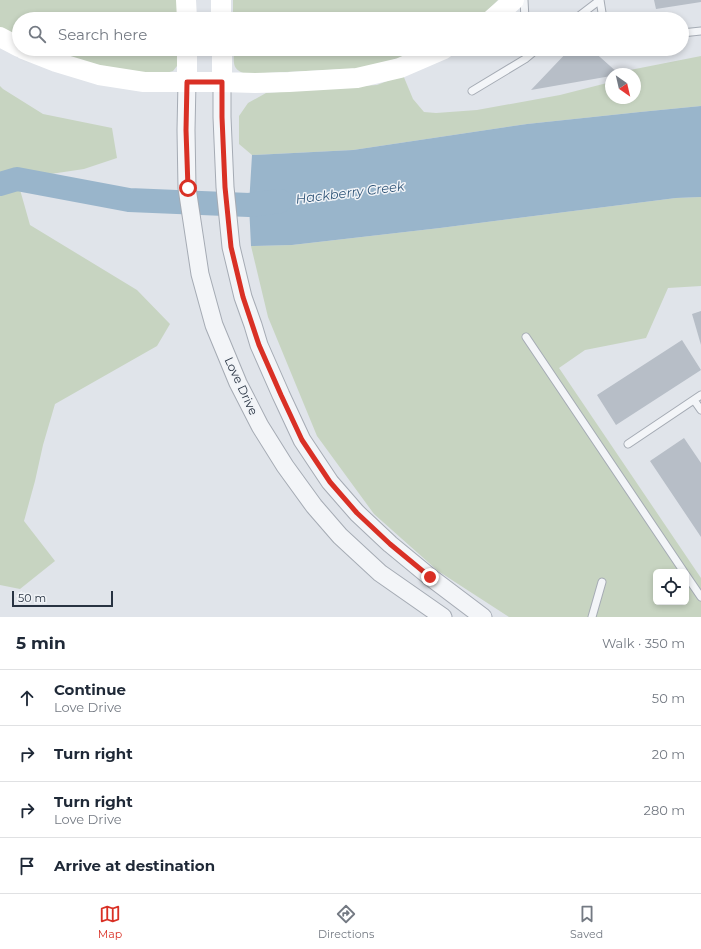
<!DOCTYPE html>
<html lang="en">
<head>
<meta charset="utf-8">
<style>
  body { margin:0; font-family:Montserrat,sans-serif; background:#f6f6f7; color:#1f2937 }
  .controls { position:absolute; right:12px; bottom:12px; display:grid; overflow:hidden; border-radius:6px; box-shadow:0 2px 6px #0003 }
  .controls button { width:36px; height:36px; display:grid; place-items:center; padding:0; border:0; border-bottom:1px solid #e0e1e3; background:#fff; color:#1f2937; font:20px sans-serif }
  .compass { position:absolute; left:605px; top:68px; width:36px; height:36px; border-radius:50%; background:#fff; box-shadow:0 2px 6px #0003; rotate:146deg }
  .scale { position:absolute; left:12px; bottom:10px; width:101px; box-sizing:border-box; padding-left:4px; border:2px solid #283342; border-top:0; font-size:11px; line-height:14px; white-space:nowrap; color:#283342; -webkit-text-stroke:3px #f0f3f7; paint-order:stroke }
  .stop { position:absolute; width:12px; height:12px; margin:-9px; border:3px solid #d93025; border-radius:50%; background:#fff }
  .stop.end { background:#d93025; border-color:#fff; box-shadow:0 1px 4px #0008 }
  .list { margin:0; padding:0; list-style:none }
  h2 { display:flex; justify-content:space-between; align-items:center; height:52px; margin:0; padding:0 16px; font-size:17px }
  h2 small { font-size:13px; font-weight:400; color:#747a83 }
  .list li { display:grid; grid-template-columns:26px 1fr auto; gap:12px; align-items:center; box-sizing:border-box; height:56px; padding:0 16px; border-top:1px solid #e0e1e3 }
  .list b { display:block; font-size:15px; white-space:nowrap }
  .list p { margin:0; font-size:13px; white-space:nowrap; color:#747a83 }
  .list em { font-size:13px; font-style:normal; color:#747a83 }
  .icon { flex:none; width:22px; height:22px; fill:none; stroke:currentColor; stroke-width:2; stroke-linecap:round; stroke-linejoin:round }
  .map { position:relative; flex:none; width:701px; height:617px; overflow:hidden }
  .search { position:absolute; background:#fff; box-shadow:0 2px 6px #0003; left:12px; right:12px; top:12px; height:44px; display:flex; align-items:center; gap:10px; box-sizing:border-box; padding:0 14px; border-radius:22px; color:#747a83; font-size:15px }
  .sheet { height:276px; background:#fff }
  nav { display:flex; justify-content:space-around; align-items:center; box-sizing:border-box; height:56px; border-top:1px solid #e0e1e3; background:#fff; font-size:11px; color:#747a83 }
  nav a { display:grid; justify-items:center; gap:2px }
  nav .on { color:#d93025 }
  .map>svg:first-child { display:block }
  .green { fill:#c7d4c1; fill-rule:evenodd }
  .water { fill:#99b5cb }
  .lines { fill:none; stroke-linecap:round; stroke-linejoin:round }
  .river { stroke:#99b5cb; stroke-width:24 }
  .building { fill:#b7bec7 }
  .service-casing { stroke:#a5abb4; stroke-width:9 }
  .tertiary-casing { stroke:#a5abb4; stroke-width:19 }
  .service { stroke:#f3f5f8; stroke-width:7 }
  .tertiary { stroke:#f3f5f8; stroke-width:17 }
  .secondary { stroke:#fff; stroke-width:20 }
  .route { stroke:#d93025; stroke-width:5 }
  .labels { text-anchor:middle; stroke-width:3; stroke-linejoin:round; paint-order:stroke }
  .street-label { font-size:12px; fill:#283342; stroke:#f0f3f7 }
  .water-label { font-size:13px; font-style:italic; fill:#305578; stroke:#f0f3f7 }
</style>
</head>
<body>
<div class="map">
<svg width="701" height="617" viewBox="0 0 701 617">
  <rect width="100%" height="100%" fill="#e0e4ea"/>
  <path class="green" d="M0,0H177V19H19V38L0,29Z
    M233,0H498L486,12L475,19H233Z
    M44,49H178V57L177,66L173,71L166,73H147L105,68Z
    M234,49H425L369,68L246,74C231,69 234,63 234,49Z
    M701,56V106L640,112L527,124L353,150L252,155L239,144V116L248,103L266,93L377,85L403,75L413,99L424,112L436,113L477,110L560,95L611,82V98H635V74H625V71Z
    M0,86L3,89L43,114L112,128L117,158L84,169L17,179L30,225L137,290L170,324L157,346L55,404L43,445L35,481L24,521L55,561L20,589L0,585Z
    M701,197V286L668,288L646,338L585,350L559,368L701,578V617H509L438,571L374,514L317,436L268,317L251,246L292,245L440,228L676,198ZM656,572H686V602H656Z"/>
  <path class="water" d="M701,106V197L676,198L440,228L292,245L251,246L249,205L252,155L353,150L527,124L640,112Z"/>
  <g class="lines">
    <path class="river" d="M0,184L17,179L129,200L249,205L280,201"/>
  </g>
  <path class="building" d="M654,0H701V2L656,9Z
    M570,49H591L619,74H611V76L531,90Z
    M701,311V345L692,314Z
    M682,340L701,370L616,425L597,395Z
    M684,438L701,463V537L650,461Z"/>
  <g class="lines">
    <g class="service-casing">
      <path id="service" d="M524,0L525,19
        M600,0L603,19
        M500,18L508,17L522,19
        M575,19L600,0
        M682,33L701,31
        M472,91L525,59L537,49
        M526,337L684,572
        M694,400L701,410
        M628,444L701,395
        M686,575L701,597
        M592,617L602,582"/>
    </g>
    <g class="tertiary-casing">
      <path id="tertiary" d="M187,82L186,130L187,188L200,274L214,325L238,383L260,426L285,466L314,506L340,536L380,573L443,617
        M222,82V117L225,187L231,247L243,297L253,325L259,345L281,395L302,440L330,482L357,513L390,544L430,577L483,617"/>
    </g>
    <use href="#service" class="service"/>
    <use href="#tertiary" class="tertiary"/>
    <path class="secondary" d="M186,0L187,19
      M221,0V19
      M492,19L514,0
      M0,37L19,47
      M23,49L56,62L99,75L144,82H222L255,83L289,82L357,78L400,68L444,49
      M187,49V82
      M222,49V82"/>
  </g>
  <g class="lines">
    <path class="route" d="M188,188L186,130L187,82H222V117L225,187L231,247L243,297L259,345L281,395L302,440L330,482L357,513L390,544L430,577"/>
  </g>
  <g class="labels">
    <g class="street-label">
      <text transform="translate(241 386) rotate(65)" y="4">Love Drive</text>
    </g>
    <g class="water-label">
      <text transform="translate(350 192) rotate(-7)" y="5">Hackberry Creek</text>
    </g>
  </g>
</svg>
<div class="controls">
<button><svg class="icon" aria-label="locate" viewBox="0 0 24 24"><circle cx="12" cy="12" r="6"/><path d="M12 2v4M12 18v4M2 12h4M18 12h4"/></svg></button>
</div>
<svg class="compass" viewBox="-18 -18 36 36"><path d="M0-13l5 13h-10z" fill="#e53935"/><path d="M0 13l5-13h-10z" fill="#747a83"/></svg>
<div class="scale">50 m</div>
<div class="stop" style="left:188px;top:188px"></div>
<div class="stop end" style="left:430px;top:577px"></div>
<div class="search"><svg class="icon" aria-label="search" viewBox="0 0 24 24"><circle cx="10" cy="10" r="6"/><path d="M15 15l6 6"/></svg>Search here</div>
</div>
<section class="sheet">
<h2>5 min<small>Walk · 350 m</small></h2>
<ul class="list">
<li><svg class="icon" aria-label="ahead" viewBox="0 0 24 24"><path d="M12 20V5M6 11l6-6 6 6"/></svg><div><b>Continue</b><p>Love Drive</p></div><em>50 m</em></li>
<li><svg class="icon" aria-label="right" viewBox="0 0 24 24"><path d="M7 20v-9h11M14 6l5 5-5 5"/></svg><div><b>Turn right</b></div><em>20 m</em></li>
<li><svg class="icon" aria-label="right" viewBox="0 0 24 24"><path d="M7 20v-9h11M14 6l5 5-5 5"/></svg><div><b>Turn right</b><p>Love Drive</p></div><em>280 m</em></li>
<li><svg class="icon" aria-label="arrive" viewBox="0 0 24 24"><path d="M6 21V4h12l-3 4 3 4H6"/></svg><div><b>Arrive at destination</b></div></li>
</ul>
</section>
<nav>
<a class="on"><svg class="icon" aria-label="map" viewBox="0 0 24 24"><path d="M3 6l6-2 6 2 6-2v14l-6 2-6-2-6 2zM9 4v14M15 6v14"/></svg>Map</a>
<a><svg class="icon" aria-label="directions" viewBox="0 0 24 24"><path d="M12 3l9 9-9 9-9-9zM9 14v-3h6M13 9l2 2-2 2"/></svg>Directions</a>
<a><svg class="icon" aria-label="saved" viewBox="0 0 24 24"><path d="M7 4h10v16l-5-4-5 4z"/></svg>Saved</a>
</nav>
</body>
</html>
